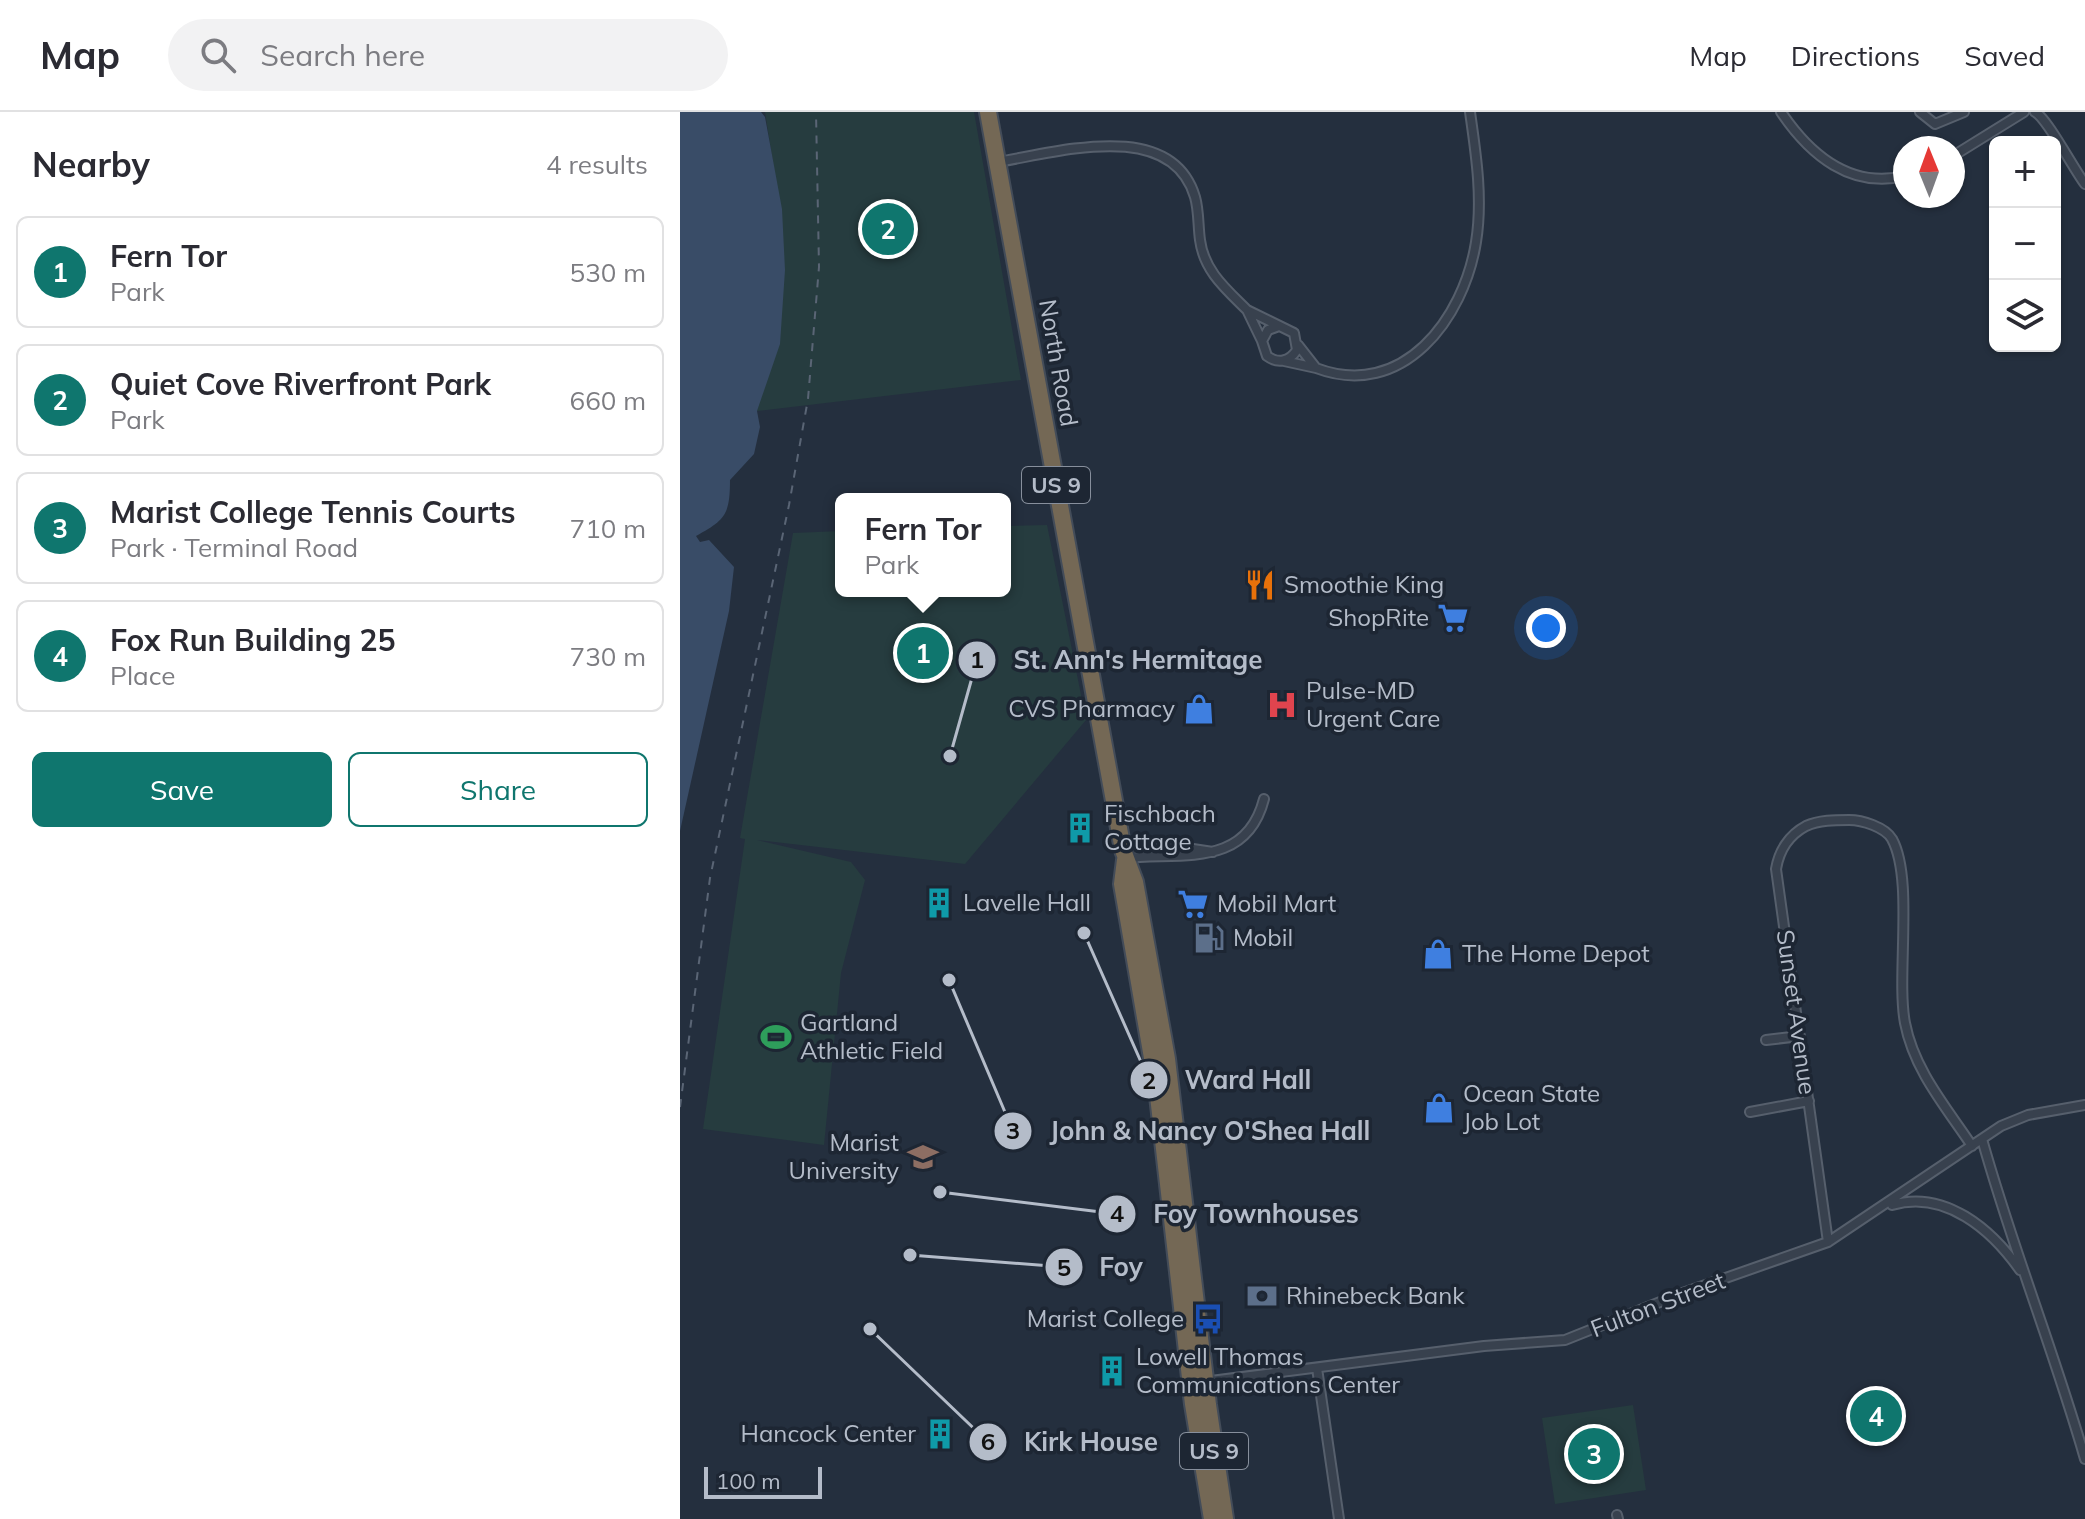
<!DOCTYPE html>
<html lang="en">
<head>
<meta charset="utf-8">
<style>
  body { margin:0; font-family:Mulish,sans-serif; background:#f2f2f3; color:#2b2b33 }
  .controls { position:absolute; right:24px; top:24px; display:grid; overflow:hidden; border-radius:12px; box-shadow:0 2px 6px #0004 }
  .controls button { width:72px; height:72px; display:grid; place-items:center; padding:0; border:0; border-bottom:2px solid #e1e1e2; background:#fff; color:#2b2b33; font:40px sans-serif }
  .compass { position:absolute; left:1213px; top:24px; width:72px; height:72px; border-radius:50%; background:#fff; box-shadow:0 2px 6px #0004; rotate:359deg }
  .scale { position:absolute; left:24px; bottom:20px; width:118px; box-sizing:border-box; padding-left:8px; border:4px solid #b4bcc9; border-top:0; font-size:22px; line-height:28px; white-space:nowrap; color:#b4bcc9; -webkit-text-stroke:6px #1d2633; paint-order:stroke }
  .you { position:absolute; left:866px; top:516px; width:28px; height:28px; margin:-20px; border:6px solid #fff; border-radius:50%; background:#1a73e8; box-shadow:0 0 0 12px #1a73e833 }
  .badge { display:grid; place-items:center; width:52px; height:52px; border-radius:50%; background:#0f766e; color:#fff; font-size:26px; font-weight:700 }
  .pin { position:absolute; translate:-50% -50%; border:4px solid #fff; box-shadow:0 2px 8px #0006 }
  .popup { position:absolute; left:155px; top:381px; width:176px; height:104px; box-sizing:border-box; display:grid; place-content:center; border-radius:12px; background:#fff; filter:drop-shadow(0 2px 6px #0005); font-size:26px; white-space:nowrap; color:#7c7c81 }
  .popup b { font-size:30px; color:#2b2b33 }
  .popup::after { content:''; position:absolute; left:50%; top:100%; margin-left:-16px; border:16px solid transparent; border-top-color:#fff }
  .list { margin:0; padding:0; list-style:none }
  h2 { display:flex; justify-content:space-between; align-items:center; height:104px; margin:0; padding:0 32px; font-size:34px }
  h2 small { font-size:26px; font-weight:400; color:#7c7c81 }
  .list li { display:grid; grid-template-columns:52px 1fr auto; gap:24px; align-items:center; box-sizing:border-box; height:112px; margin:0 16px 16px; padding:0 16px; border:2px solid #e1e1e2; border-radius:12px }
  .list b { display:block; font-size:30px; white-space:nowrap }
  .list p { margin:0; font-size:26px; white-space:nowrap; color:#7c7c81 }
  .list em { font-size:26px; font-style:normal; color:#7c7c81 }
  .actions { display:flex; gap:16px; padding:24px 32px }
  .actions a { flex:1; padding:18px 0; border:2px solid #0f766e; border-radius:12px; text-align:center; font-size:28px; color:#0f766e }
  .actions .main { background:#0f766e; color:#fff }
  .icon { flex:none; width:44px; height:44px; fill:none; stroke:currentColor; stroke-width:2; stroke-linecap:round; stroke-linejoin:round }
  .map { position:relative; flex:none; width:1405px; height:1407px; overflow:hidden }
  header { display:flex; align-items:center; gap:48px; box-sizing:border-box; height:112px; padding:0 40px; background:#fff; border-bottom:2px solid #e1e1e2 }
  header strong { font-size:38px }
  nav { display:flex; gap:44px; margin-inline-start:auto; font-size:28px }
  .search { width:560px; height:72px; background:#f2f2f3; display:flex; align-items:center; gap:20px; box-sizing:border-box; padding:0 28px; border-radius:44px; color:#7c7c81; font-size:30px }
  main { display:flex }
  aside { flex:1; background:#fff }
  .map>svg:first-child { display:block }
  .green { fill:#263c3f }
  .water { fill:#394c67 }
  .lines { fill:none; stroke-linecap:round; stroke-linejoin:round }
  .street-casing { stroke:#565f6c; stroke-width:12 }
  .highway-casing { stroke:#434c59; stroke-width:20 }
  .street { stroke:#38414e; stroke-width:8 }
  .highway { stroke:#746855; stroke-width:16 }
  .rail { stroke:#5a6575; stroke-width:2; stroke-dasharray:8 8; stroke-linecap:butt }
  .labels { text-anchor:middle; stroke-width:7; stroke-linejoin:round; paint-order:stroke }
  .shield { fill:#1d2633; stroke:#878f9c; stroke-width:2 }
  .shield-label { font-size:22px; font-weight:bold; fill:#b4bcc9 }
  .street-label { font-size:24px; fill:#b4bcc9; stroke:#1d2633 }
  .poi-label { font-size:24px; fill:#b4bcc9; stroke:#1d2633; text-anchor:start }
  .leader { fill:none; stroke:#b4bcc9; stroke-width:3 }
  .callout-dot { fill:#b4bcc9; stroke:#1d2633; stroke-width:3 }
  .mark-label { font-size:24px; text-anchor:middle; font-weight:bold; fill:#111 }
  .callout-label { font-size:26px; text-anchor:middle; font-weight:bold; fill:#b4bcc9; stroke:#1d2633; stroke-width:7; stroke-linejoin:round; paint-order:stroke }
</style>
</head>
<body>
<header>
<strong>Map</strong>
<div class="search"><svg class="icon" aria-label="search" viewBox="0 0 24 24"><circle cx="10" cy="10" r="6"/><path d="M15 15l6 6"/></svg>Search here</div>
<nav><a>Map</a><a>Directions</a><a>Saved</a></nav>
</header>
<main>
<aside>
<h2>Nearby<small>4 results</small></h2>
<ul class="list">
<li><span class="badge">1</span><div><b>Fern Tor</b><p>Park</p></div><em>530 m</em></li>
<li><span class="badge">2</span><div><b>Quiet Cove Riverfront Park</b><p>Park</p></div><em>660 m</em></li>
<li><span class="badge">3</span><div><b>Marist College Tennis Courts</b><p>Park · Terminal Road</p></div><em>710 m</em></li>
<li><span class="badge">4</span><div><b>Fox Run Building 25</b><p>Place</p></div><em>730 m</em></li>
</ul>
<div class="actions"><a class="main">Save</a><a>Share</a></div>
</aside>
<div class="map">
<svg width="1405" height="1407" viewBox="0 0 1405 1407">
  <rect width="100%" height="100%" fill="#242f3e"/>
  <path class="green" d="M85,0H294L341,268L77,299L96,70Z
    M367,413L406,608L285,752L77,728L171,750L185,768L161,861L144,1033L23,1017L65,727L60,726L113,421L161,419V479H325V414Z
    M953,1293L966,1378L875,1392L862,1306Z"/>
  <path class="water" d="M0,0H81L85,5L102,97L105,158L100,232L77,299L80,315L74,342L50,368C50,403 45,408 16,424L20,430L29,428L54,455L49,499L0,719Z"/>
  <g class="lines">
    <g class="street-casing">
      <path id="street" d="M1101,0C1130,43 1171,77 1225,64
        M1240,0L1255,12L1284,0
        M1355,0C1367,6 1393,56 1405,72
        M1273,44L1344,0
        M317,50C376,41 491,5 515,85C519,99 518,114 520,128C524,159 546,177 567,198
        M582,229L567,198L614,221L617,238C609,250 598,252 587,244L582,229L588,218L599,214
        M604,249L636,256L618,233
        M636,256C723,289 784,206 796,130C803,87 796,42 790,0
        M443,738L493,734L533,740
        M445,746C501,740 566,757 584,687
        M1086,928L1120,924
        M1070,1000L1129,989
        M1302,1027C1332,1135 1374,1239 1405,1347
        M1212,1093C1265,1077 1312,1118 1340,1158
        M1148,1130L1096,757C1099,739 1109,723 1126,714C1139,708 1155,708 1169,708C1182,708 1205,715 1212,727C1234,767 1216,864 1225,911C1234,958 1266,995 1292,1034
        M637,1256L659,1407
        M523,1270L804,1234L885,1228L1000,1182L1148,1130L1321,1014L1348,1003L1405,993
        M937,1403L938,1407"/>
    </g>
    <g class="highway-casing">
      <path id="highway" d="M308,0L443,738L455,770L487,947L528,1293L545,1407
        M445,748L442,772L477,975L513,1292L532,1407"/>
    </g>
    <use href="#street" class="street"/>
    <use href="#highway" class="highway"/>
    <path class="rail" d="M0,995L30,766L109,393L128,287L139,155L136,0"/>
  </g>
  <defs>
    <g id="restaurant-bare" transform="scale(2.4)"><path d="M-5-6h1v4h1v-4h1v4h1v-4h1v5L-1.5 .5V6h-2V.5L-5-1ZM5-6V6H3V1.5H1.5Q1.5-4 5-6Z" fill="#e8710a" stroke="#1d2633" stroke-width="2.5" paint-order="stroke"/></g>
    <g id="supermarket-bare" transform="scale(2.4)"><path d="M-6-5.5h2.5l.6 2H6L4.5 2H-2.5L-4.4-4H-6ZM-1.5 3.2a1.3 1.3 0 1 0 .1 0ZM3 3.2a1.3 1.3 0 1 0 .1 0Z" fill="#3f7fe0" stroke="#1d2633" stroke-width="2.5" paint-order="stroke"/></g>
    <g id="hospital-bare" transform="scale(2.4)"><path d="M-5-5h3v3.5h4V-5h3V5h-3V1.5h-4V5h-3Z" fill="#e0444e" stroke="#1d2633" stroke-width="2.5" paint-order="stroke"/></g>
    <g id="shop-bare" transform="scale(2.4)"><path d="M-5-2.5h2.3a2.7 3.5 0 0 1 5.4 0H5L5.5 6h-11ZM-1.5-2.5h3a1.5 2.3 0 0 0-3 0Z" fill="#3f7fe0" stroke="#1d2633" stroke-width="2.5" paint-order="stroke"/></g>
    <g id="building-bare" transform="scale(2.4)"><path d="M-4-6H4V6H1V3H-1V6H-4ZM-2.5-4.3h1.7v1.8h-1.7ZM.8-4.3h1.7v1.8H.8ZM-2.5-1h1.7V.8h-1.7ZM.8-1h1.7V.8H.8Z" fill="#0f9aa8" stroke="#1d2633" stroke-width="2.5" paint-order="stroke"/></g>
    <g id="fuel-bare" transform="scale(2.4)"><path d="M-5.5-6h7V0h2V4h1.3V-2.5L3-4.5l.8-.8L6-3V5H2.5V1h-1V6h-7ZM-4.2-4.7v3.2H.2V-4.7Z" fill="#5c6f8a" stroke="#1d2633" stroke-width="2.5" paint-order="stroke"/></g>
    <g id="stadium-bare" transform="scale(2.4)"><path d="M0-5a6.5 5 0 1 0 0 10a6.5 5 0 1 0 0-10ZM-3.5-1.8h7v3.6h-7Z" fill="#2e9e5b" stroke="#1d2633" stroke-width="2.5" paint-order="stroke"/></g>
    <g id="university-bare" transform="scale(2.4)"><path d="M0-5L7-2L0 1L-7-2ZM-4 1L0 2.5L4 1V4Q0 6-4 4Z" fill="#8d6e63" stroke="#1d2633" stroke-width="2.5" paint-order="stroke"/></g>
    <g id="bank-bare" transform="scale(2.4)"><path d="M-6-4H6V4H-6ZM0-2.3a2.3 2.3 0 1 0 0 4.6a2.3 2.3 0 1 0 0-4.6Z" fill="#5c6f8a" stroke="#1d2633" stroke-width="2.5" paint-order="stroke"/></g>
    <g id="bus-bare" transform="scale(2.4)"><path d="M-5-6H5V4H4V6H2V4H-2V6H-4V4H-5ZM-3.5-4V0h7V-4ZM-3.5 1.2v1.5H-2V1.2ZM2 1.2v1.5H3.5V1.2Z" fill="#1a4fb4" stroke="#1d2633" stroke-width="2.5" paint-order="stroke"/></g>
  </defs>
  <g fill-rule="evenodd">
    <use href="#restaurant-bare" x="580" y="473"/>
    <use href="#supermarket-bare" x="773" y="506"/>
    <use href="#hospital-bare" x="602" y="593"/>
    <use href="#shop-bare" x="519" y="597"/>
    <use href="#building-bare" x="400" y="716"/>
    <use href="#building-bare" x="259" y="791"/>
    <use href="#supermarket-bare" x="513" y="792"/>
    <use href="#fuel-bare" x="529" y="826"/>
    <use href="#shop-bare" x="758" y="842"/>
    <use href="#stadium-bare" x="96" y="925"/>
    <use href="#shop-bare" x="759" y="996"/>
    <use href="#university-bare" x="243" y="1045"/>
    <use href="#bank-bare" x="582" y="1184"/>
    <use href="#bus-bare" x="528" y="1207"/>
    <use href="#building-bare" x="432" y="1259"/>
    <use href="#building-bare" x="260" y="1322"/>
  </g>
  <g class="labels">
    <g class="shield">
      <rect x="342" y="355" width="68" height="36" rx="6"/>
      <rect x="500" y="1321" width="68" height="36" rx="6"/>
    </g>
    <g class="shield-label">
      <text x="376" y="381">US 9</text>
      <text x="534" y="1347">US 9</text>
    </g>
    <g class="street-label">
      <text transform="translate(378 251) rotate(80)" y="8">North Road</text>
      <text transform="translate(1116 900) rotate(82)" y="8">Sunset Avenue</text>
      <text transform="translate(978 1193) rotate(-21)" y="8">Fulton Street</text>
    </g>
    <g class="poi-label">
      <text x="604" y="481">Smoothie King</text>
      <text x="749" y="514" text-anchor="end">ShopRite</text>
      <text x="626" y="587">Pulse-MD<tspan x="626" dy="28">Urgent Care</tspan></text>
      <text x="495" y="605" text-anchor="end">CVS Pharmacy</text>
      <text x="424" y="710">Fischbach<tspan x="424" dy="28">Cottage</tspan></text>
      <text x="283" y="799">Lavelle Hall</text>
      <text x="537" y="800">Mobil Mart</text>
      <text x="553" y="834">Mobil</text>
      <text x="782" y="850">The Home Depot</text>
      <text x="120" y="919">Gartland<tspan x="120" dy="28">Athletic Field</tspan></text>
      <text x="783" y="990">Ocean State<tspan x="783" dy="28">Job Lot</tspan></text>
      <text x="219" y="1039" text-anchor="end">Marist<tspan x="219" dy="28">University</tspan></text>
      <text x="606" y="1192">Rhinebeck Bank</text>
      <text x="504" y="1215" text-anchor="end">Marist College</text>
      <text x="456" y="1253">Lowell Thomas<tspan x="456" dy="28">Communications Center</tspan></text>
      <text x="236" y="1330" text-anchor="end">Hancock Center</text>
    </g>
  </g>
  <path class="leader" d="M270 644L297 548M404 821L469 968M269 868L333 1019M260 1080L437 1102M230 1143L384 1155M190 1217L308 1330"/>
  <g class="callout-dot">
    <circle cx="270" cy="644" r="8"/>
    <circle cx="404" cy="821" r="8"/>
    <circle cx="269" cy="868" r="8"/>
    <circle cx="260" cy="1080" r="8"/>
    <circle cx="230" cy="1143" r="8"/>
    <circle cx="190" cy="1217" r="8"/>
    <circle cx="297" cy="548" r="20"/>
    <circle cx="469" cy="968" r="20"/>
    <circle cx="333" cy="1019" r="20"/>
    <circle cx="437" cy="1102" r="20"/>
    <circle cx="384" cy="1155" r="20"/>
    <circle cx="308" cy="1330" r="20"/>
  </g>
  <g class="mark-label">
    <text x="297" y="556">1</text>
    <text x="469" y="977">2</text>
    <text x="333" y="1027">3</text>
    <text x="437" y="1110">4</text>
    <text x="384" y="1164">5</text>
    <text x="308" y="1338">6</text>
  </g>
  <g class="callout-label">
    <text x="458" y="557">St. Ann's Hermitage</text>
    <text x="568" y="977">Ward Hall</text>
    <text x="530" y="1028">John &amp; Nancy O'Shea Hall</text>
    <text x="576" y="1111">Foy Townhouses</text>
    <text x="441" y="1164">Foy</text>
    <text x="411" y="1339">Kirk House</text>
  </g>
</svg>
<div class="controls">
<button>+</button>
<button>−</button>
<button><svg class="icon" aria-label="layers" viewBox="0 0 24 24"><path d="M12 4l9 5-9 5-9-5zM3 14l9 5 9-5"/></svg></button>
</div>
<svg class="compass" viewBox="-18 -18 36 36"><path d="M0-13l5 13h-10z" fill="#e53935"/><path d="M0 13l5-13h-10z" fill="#7c7c81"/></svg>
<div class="scale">100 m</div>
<div class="you"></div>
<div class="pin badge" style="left:243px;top:541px">1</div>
<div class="popup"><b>Fern Tor</b>Park</div>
<div class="pin badge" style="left:208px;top:117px">2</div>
<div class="pin badge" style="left:914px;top:1342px">3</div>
<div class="pin badge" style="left:1196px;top:1304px">4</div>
</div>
</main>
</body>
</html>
